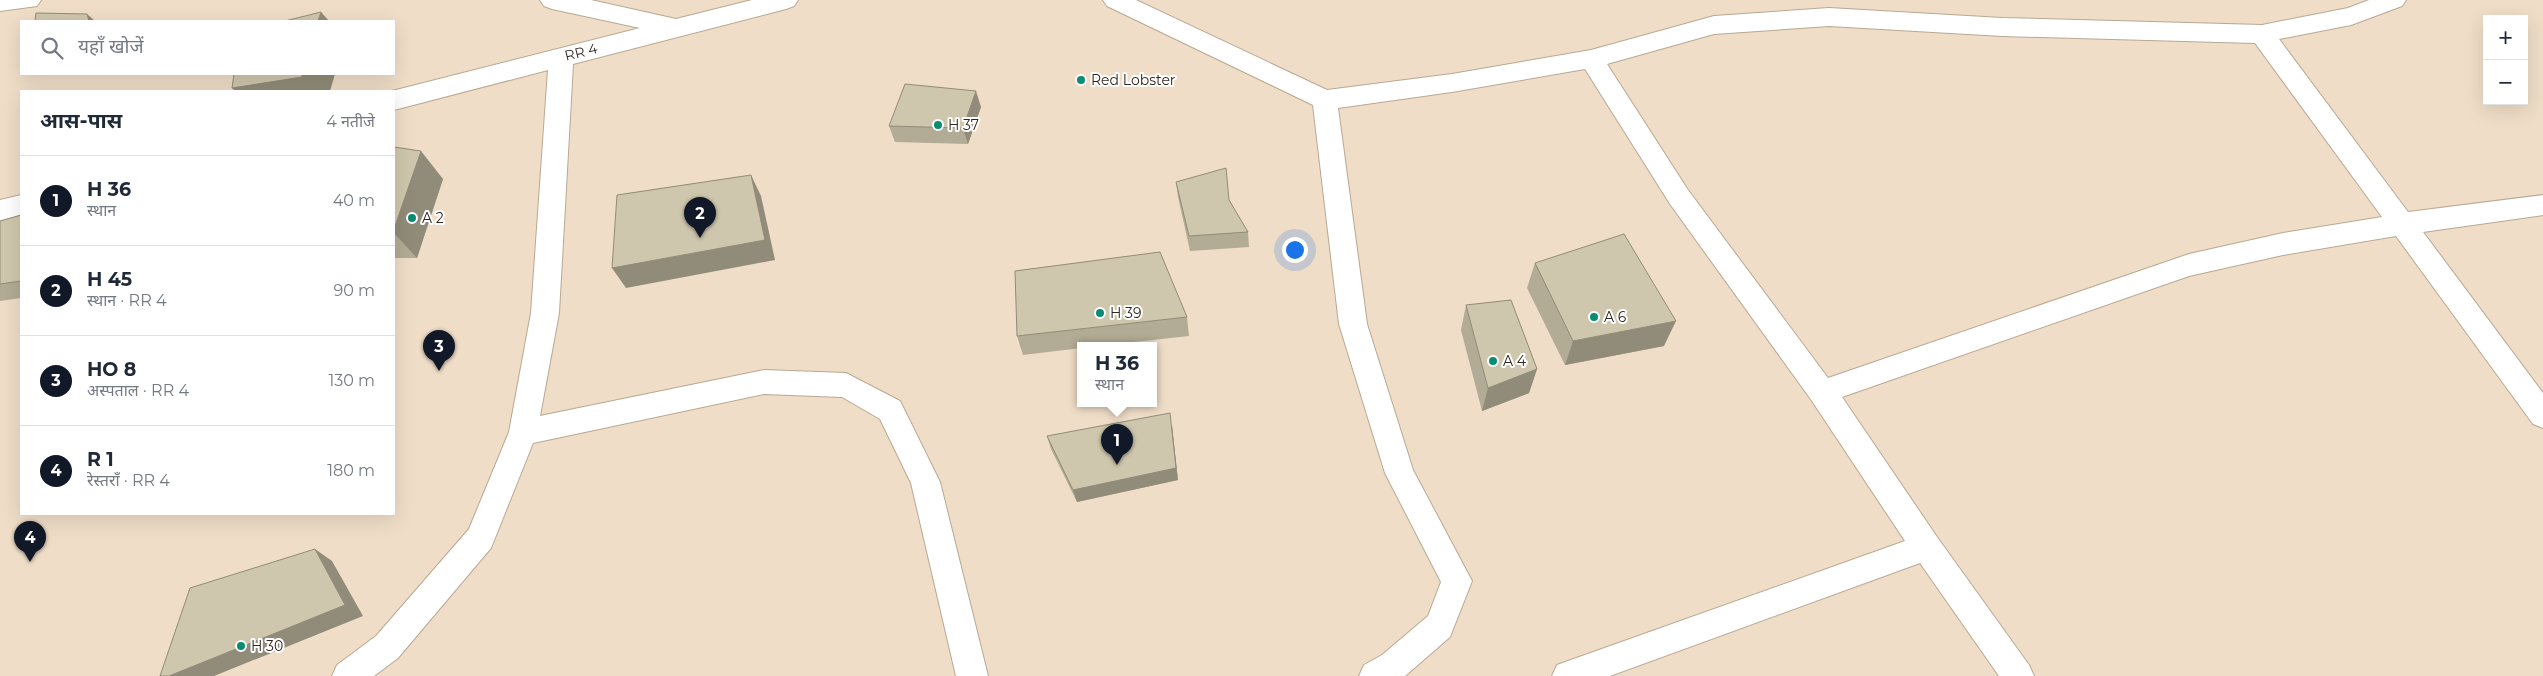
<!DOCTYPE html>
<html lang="hi">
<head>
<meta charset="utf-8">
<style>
  body { margin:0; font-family:Montserrat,"Noto Sans Devanagari",sans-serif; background:#f6f6f7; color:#1f2937 }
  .controls { position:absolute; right:15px; top:15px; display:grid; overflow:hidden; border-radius:0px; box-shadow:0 5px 20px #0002 }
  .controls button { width:45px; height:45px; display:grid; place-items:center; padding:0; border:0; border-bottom:1px solid #e0e1e3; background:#fff; color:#1f2937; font:25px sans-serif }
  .you { position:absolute; left:1294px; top:249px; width:18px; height:18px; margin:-12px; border:4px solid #fff; border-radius:50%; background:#1a73e8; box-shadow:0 0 0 8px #1a73e833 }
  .badge { display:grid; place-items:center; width:32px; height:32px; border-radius:50%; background:#111827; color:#fff; font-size:16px; font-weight:700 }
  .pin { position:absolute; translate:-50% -41px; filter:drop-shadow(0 1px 2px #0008) }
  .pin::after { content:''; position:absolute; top:26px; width:18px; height:15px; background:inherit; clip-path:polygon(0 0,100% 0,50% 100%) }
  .popup { position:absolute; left:1077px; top:342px; width:80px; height:65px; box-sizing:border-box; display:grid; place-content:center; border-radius:0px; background:#fff; filter:drop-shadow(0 1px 4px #0005); font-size:16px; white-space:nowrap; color:#747a83 }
  .popup b { font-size:19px; color:#1f2937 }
  .popup::after { content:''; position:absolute; left:50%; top:100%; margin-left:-10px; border:10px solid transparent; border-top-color:#fff }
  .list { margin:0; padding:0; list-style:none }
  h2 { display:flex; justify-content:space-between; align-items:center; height:65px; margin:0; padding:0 20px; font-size:21px }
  h2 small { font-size:16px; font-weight:400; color:#747a83 }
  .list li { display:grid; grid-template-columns:32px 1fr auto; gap:15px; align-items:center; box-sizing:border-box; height:90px; padding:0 20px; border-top:1px solid #e0e1e3 }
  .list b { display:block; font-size:19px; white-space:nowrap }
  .list p { margin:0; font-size:16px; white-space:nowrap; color:#747a83 }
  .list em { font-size:16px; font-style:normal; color:#747a83 }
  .icon { flex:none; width:28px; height:28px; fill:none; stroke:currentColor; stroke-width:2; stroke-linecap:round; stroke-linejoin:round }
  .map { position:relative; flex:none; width:2543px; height:676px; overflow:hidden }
  .search { position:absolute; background:#fff; box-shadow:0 5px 20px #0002; left:20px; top:20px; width:375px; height:55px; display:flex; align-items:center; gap:12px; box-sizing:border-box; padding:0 18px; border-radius:0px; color:#747a83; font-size:19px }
  .panel { position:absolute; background:#fff; box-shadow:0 5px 20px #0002; left:20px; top:90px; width:375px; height:425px; border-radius:0px }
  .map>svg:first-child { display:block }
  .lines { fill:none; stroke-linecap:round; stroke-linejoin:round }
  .street-casing { stroke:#b9a893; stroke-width:2 }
  .street { fill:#fff; fill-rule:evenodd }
  .wall { fill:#b2ab95 }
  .shaded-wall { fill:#918b79 }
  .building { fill:#cfc7ad; stroke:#918b79 }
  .poi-dot { fill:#0a8c71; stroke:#fff; stroke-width:2 }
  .labels { text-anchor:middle; stroke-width:4; stroke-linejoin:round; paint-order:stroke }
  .street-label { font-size:14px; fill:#2e271f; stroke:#fff }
  .poi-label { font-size:14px; fill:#2e271f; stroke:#fff; text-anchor:start }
</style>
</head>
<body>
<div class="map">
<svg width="2543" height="676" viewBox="0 0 2543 676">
  <rect width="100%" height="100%" fill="#efddc7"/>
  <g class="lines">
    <g class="street-casing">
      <path id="street" d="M0,0H41L37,6L0,11Z
        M540,0H591L676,19L752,0H798L794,6L786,9L573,64L559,313L540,416L764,370L846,373L900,401L940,482L988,676H956L911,483L880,419L842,397L764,394L533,443L491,548L398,658L374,676H332L337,665L376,636L469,529L509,432L531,313L548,70L394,110V91H392L640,28L552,9L544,6Z
        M1103,0H1136L1327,90L1452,74L1591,50L1714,16L1829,8L2002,18L2262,25L2348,8L2369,0H2406L2402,6L2351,25L2279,39L2408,212L2543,195V215L2423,232L2543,393V428L2533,424L2396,236L2283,255L2189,276L1842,397L1937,537L2029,665L2034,676H1999L1920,563L1610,676H1552L1557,665L1568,661L1905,541L1812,401L1670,204L1585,69L1452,92L1338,108L1367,324L1413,470L1472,581L1450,637L1405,676H1359L1364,665L1382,655L1428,616L1441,582L1385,473L1339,324L1313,105L1107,6ZM1829,26L2002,36L2255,43L2382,217L2283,233L2189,254L1828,378L1688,190L1607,64L1714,34Z
        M21,195V215L0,222V200Z"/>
    </g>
    <use href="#street" class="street"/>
  </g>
  <path class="wall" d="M981,107L968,144L895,142L889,126Z
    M394,147L443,179L417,258H394Z
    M1176,182L1229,200L1248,232L1249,247L1190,251L1178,197Z
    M21,215V298L0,301V221Z
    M1535,263L1664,346L1565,365L1527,288Z
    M1466,305L1537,369L1529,393L1482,411L1461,330Z
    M1187,317L1189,336L1097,346H1081V348L1023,355L1017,336Z
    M1172,426L1178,480L1077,502L1051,449L1047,436Z"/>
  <path class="shaded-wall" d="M321,12L329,21H318Z
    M87,14L95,21H89Z
    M302,74H335L330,91H235L232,88Z
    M976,91L981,107L968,144L963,128Z
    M421,151L443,179L417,258L394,233V229Z
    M751,175L761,196L775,260L626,288L612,268Z
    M1676,321L1664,346L1565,365L1573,341Z
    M1537,369L1529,393L1482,411L1488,388Z
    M1172,426L1178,480L1077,502L1073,490Z
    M315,549L332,561L363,616L214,676H169Z"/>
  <path class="building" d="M321,12L318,21H285Z
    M36,13L87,14L89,21H35Z
    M234,74H302V77L232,88Z
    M905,84L976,91L963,128L889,126Z
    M394,147L421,151L394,229Z
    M1226,168L1229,200L1248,232L1189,236L1176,182Z
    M751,175L765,240L612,268L617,195Z
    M21,215V281L0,284V221Z
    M1624,234L1676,321L1573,341L1535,263Z
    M1160,252L1187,317L1017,336L1015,271Z
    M1511,300L1537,369L1488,388L1466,305Z
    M1170,413L1176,468L1073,490L1047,436Z
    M315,549L345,605L169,676H160L190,588Z"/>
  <g class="poi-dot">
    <circle cx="1081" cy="80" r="5"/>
    <circle cx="938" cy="125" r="5"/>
    <circle cx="412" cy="218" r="5"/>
    <circle cx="1100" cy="313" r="5"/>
    <circle cx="1594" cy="317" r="5"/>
    <circle cx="1493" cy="361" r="5"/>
    <circle cx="241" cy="646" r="5"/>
  </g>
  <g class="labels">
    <g class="street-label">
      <text transform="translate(581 52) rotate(-14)" y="5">RR 4</text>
    </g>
    <g class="poi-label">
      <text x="1091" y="85">Red Lobster</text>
      <text x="948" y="130">H 37</text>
      <text x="422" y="223">A 2</text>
      <text x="1110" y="318">H 39</text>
      <text x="1604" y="322">A 6</text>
      <text x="1503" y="366">A 4</text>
      <text x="251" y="651">H 30</text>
    </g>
  </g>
</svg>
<div class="controls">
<button>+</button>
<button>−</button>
</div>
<div class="you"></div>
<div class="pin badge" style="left:1117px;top:465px">1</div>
<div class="popup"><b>H 36</b>स्थान</div>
<div class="pin badge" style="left:700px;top:238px">2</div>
<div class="pin badge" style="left:439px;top:371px">3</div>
<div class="pin badge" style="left:30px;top:562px">4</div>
<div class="search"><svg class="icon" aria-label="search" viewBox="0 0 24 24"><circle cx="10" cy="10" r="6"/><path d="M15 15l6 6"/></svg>यहाँ खोजें</div>
<section class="panel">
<h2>आस-पास<small>4 नतीजे</small></h2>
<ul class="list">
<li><span class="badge">1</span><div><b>H 36</b><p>स्थान</p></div><em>40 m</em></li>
<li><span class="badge">2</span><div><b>H 45</b><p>स्थान · RR 4</p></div><em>90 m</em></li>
<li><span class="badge">3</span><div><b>HO 8</b><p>अस्पताल · RR 4</p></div><em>130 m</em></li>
<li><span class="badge">4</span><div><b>R 1</b><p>रेस्तराँ · RR 4</p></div><em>180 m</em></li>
</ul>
</section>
</div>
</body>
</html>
